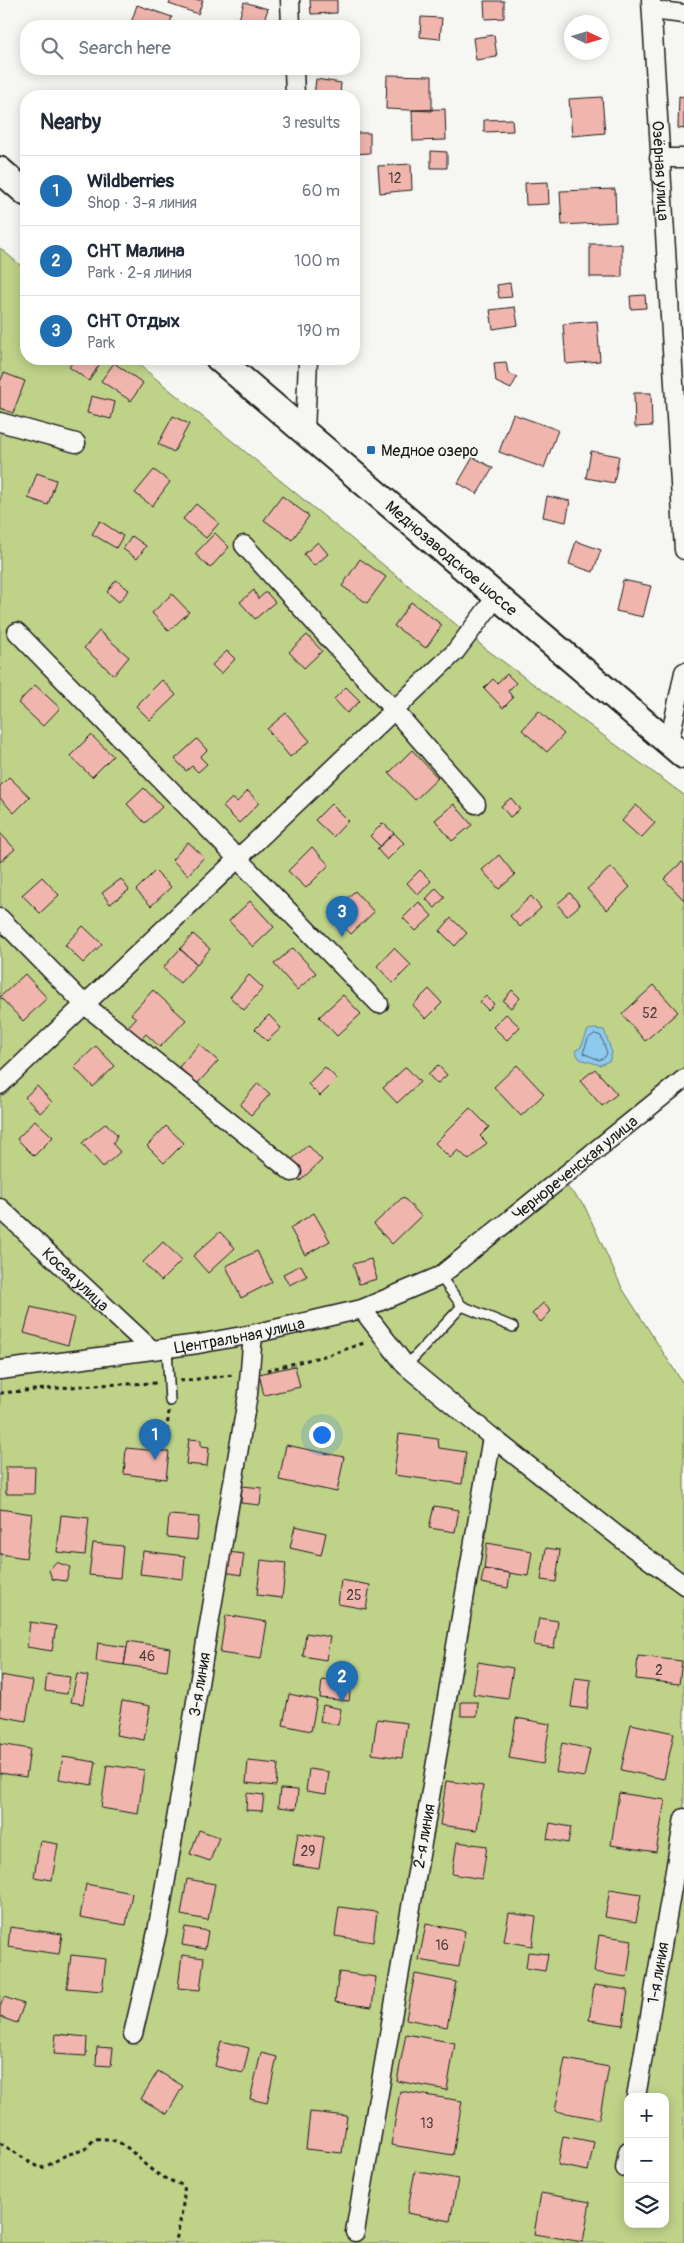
<!DOCTYPE html>
<html lang="en">
<head>
<meta charset="utf-8">
<style>
  body { margin:0; font-family:Pangolin,sans-serif; background:#f2f2f3; color:#1f2937 }
  .controls { position:absolute; right:15px; bottom:15px; display:grid; overflow:hidden; border-radius:10px; box-shadow:0 2px 12px #0003 }
  .controls button { width:45px; height:45px; display:grid; place-items:center; padding:0; border:0; border-bottom:1px solid #e0e1e3; background:#fff; color:#1f2937; font:25px sans-serif }
  .compass { position:absolute; left:564px; top:15px; width:45px; height:45px; border-radius:50%; background:#fff; box-shadow:0 2px 12px #0003; rotate:94deg }
  .you { position:absolute; left:321px; top:1434px; width:18px; height:18px; margin:-12px; border:4px solid #fff; border-radius:50%; background:#1a73e8; box-shadow:0 0 0 8px #1a73e833 }
  .badge { display:grid; place-items:center; width:32px; height:32px; border-radius:50%; background:#1f6fb2; color:#fff; font-size:16px; font-weight:700 }
  .pin { position:absolute; translate:-50% -41px; filter:drop-shadow(0 1px 2px #0008) }
  .pin::after { content:''; position:absolute; top:26px; width:18px; height:15px; background:inherit; clip-path:polygon(0 0,100% 0,50% 100%) }
  .list { margin:0; padding:0; list-style:none }
  h2 { display:flex; justify-content:space-between; align-items:center; height:65px; margin:0; padding:0 20px; font-size:21px }
  h2 small { font-size:16px; font-weight:400; color:#747a83 }
  .list li { display:grid; grid-template-columns:32px 1fr auto; gap:15px; align-items:center; box-sizing:border-box; height:70px; padding:0 20px; border-top:1px solid #e0e1e3 }
  .list b { display:block; font-size:19px; white-space:nowrap }
  .list p { margin:0; font-size:16px; white-space:nowrap; color:#747a83 }
  .list em { font-size:16px; font-style:normal; color:#747a83 }
  .icon { flex:none; width:28px; height:28px; fill:none; stroke:currentColor; stroke-width:2; stroke-linecap:round; stroke-linejoin:round }
  .map { position:relative; flex:none; width:684px; height:2243px; overflow:hidden }
  .search { position:absolute; background:#fff; box-shadow:0 2px 12px #0003; left:20px; top:20px; width:340px; height:55px; display:flex; align-items:center; gap:12px; box-sizing:border-box; padding:0 18px; border-radius:20px; color:#747a83; font-size:19px }
  .panel { position:absolute; background:#fff; box-shadow:0 2px 12px #0003; left:20px; top:90px; width:340px; height:275px; border-radius:20px }
  .map>svg:first-child { display:block }
  .green { fill:#bed288; stroke:#6d7752; fill-rule:evenodd }
  .water { fill:#8ecaee; stroke:#60849a }
  .lines { fill:none; stroke-linecap:round; stroke-linejoin:round }
  .shore { stroke:#4a6270; stroke-width:1 }
  .building { fill:#f0b6ad; stroke:#1c1c1c }
  .lane-casing { stroke:#1c1c1c; stroke-width:12 }
  .street-casing { stroke:#1c1c1c; stroke-width:21 }
  .secondary-casing { stroke:#1c1c1c; stroke-width:29 }
  .path { stroke:#1c1c1c; stroke-width:3; stroke-dasharray:4 4; stroke-linecap:butt }
  .lane { stroke:#f6f6f2; stroke-width:9 }
  .street { stroke:#f6f6f2; stroke-width:18 }
  .secondary { stroke:#f6f6f2; stroke-width:25 }
  .poi-dot { fill:#1f6fb2; stroke:#f6f6f2; stroke-width:2 }
  .labels { text-anchor:middle; stroke-width:4; stroke-linejoin:round; paint-order:stroke }
  .number-label { font-size:14px; fill:#514240 }
  .street-label { font-size:16px; fill:#1c1c1c; stroke:#f6f6f2 }
  .poi-label { font-size:16px; fill:#1c1c1c; stroke:#f6f6f2; text-anchor:start }
</style>
</head>
<body>
<div class="map">
<svg width="684" height="2243" viewBox="0 0 684 2243">
  <rect width="100%" height="100%" fill="#f6f6f2"/>
  <filter id="ink" filterUnits="userSpaceOnUse"><feTurbulence type="fractalNoise" baseFrequency=".02" numOctaves="2"/><feDisplacementMap in="SourceGraphic" scale="10" xChannelSelector="R" yChannelSelector="G"/><feConvolveMatrix kernelMatrix="1 2 1 2 8 2 1 2 1" color-interpolation-filters="sRGB"/></filter>
  <g filter="url(#ink)">
    <path class="green" d="M0,248L26,270V359H132L486,649L684,795V1079L562,1177L568,1188L584,1205L622,1288L684,1385V2243H0ZM628,2097H665V2224H628Z"/>
    <path class="water" d="M595,1029L604,1030L612,1053L609,1061L600,1065L580,1059L575,1051L581,1047L588,1030Z"/>
    <g class="lines">
      <path class="shore" d="M595,1034L601,1036L607,1053L605,1057L599,1060L583,1053L588,1039Z"/>
    </g>
    <path class="building" d="M171,0H203L198,14L169,4Z
      M310,0H337V13L311,14Z
      M484,1H504V18L485,19Z
      M244,2L268,9L262,26H247L238,23Z
      M137,5L172,17L169,26H130Z
      M421,17L442,18L440,39L420,37Z
      M494,35L497,57L476,60L473,38Z
      M387,75L432,76V111L386,109Z
      M316,79L341,83L340,96H314Z
      M679,96L684,97V129L678,128Z
      M602,97L605,133L572,136L569,99Z
      M445,109L446,140L413,141L412,110Z
      M512,119L513,131L484,132V120Z
      M354,133H370V153L354,154Z
      M431,151L447,152V168H431Z
      M411,164L412,190L380,193L378,166Z
      M548,182L549,204L526,205L525,183Z
      M615,189L616,222L562,225L560,191Z
      M354,223H359V241H354Z
      M590,244H622V277H590Z
      M510,283L512,297L499,298L497,285Z
      M645,295L646,308L631,309L630,296Z
      M515,307L518,325L493,329L490,310Z
      M597,321L600,361L566,364L563,324Z
      M75,359H100L102,360L89,381L69,367Z
      M506,362L508,373L517,377L511,389L496,382L494,363Z
      M114,363L143,383L131,401L101,381Z
      M4,373L25,381L13,413L0,408V382Z
      M634,393H651L652,426L635,427Z
      M91,396L115,402L111,419L87,413Z
      M513,414L558,430L544,468L499,452Z
      M173,416L189,424L174,452L158,444Z
      M591,451L619,456L614,483L586,478Z
      M473,457L493,468L477,494L458,483Z
      M154,470L170,482L152,506L135,493Z
      M37,473L56,480L48,505L28,498Z
      M282,496L309,516L292,540L264,520Z
      M547,496L570,501L566,522L543,517Z
      M196,504L219,523L206,538L183,519Z
      M100,521L123,536L116,548L92,534Z
      M215,533L229,547L210,568L195,554Z
      M132,536L146,546L137,559L123,549Z
      M576,541L601,550L593,572L569,564Z
      M318,542L328,554L314,566L304,554Z
      M360,559L386,577L367,603L342,586Z
      M116,580L129,590L119,602L107,592Z
      M623,580L651,586L643,617L616,611Z
      M254,590L258,599L266,592L275,602L255,619L240,602Z
      M172,594L189,612L169,631L152,613Z
      M411,602L442,625L426,648L394,626Z
      M99,631L129,657L114,675L84,648Z
      M307,635L322,651L304,668L289,652Z
      M227,651L235,659L221,674L212,665Z
      M507,674L516,683L508,691L513,698L503,708L484,688L493,679L497,683Z
      M162,680L176,695L150,720L136,706Z
      M35,685L60,708L43,726L18,703Z
      M346,687L360,701L347,713L334,699Z
      M539,711L564,734L547,752L522,730Z
      M286,713L310,741L290,757L267,729Z
      M91,735L113,756L92,777L70,756Z
      M197,739L207,750L200,757L207,764L198,772L192,766L186,771L175,759Z
      M412,750L438,778L415,800L389,773Z
      M9,777L30,797L14,813L0,798V786Z
      M144,788L162,807L145,823L127,804Z
      M248,791L259,803L239,823L223,807L232,798L237,802Z
      M511,798L520,809L510,817L501,806Z
      M331,804L348,821L333,837L315,820Z
      M454,804L472,825L452,841L435,820Z
      M636,805L655,823L641,838L622,821Z
      M383,823L394,833L380,846L370,836Z
      M0,833L15,849L0,862Z
      M394,833L404,843L387,860L377,849Z
      M188,842L204,857L188,875L172,860Z
      M312,847L329,865L306,888L288,871Z
      M499,855L515,875L499,889L482,870Z
      M682,862L684,864V900L664,879Z
      M611,867L630,887L607,910L587,889Z
      M420,870L431,881L418,895L407,883Z
      M155,871L171,887L151,906L136,890Z
      M42,877L59,895L40,913L22,895Z
      M121,879L129,890L110,904L102,893Z
      M436,888L445,897L435,908L426,899Z
      M355,891L374,912L351,934L331,913Z
      M570,893L580,905L567,916L557,904Z
      M531,896L541,908L520,927L510,916Z
      M250,901L274,927L253,947L229,921Z
      M419,902L432,916L416,931L403,918Z
      M451,918L467,933L455,946L440,931Z
      M83,926L102,944L83,963L65,945Z
      M193,934L210,949L197,964L180,949Z
      M293,948L316,973L297,990L274,964Z
      M394,948L411,965L393,983L377,966Z
      M180,949L197,964L180,983L163,968Z
      M25,974L47,998L23,1021L0,997Z
      M249,975L263,988L244,1010L230,997Z
      M654,985L678,1012L645,1041L622,1014Z
      M429,989L442,1003L426,1019L413,1005Z
      M153,990L186,1020L160,1047L146,1034L139,1041L126,1029L136,1018L131,1014Z
      M512,990L520,998L511,1008L503,1001Z
      M343,995L361,1014L337,1036L319,1017Z
      M486,996L494,1004L488,1010L480,1002Z
      M506,1014L520,1027L507,1040L493,1027Z
      M269,1015L281,1028L267,1041L255,1029Z
      M199,1044L218,1061L197,1084L179,1067Z
      M96,1046L115,1066L93,1087L74,1067Z
      M438,1065L447,1075L437,1084L428,1074Z
      M517,1065L544,1094L521,1116L494,1087Z
      M325,1067L337,1079L320,1096L308,1084Z
      M406,1067L420,1082L397,1103L383,1088Z
      M595,1069L617,1094L602,1106L580,1081Z
      M258,1083L270,1094L251,1115L240,1105Z
      M37,1086L52,1102L40,1113L25,1097Z
      M470,1108L489,1127L480,1136L487,1143L469,1160L458,1150L450,1158L435,1143Z
      M35,1120L53,1137L34,1156L17,1139Z
      M106,1123L117,1135L113,1144L120,1152L103,1167L82,1143Z
      M166,1126L184,1143L164,1163L147,1146Z
      M308,1145L322,1160L300,1181L286,1165Z
      M403,1197L421,1216L392,1244L374,1224Z
      M314,1213L330,1241L305,1255L290,1228Z
      M220,1232L235,1248L208,1273L193,1256Z
      M163,1242L182,1260L161,1281L143,1262Z
      M257,1251L272,1282L241,1298L226,1266Z
      M371,1259L377,1279L359,1284L353,1264Z
      M301,1265L307,1276L289,1285L283,1274Z
      M543,1303L551,1311L541,1322L532,1314Z
      M31,1307L75,1318L68,1345L24,1333Z
      M295,1366L300,1387L264,1395L259,1374Z
      M399,1434L438,1439L439,1448L466,1452L462,1484L394,1475Z
      M189,1439L201,1440V1446L209,1447L207,1466L186,1464Z
      M286,1445L344,1457L337,1492L279,1480Z
      M126,1448L169,1452L166,1479L124,1474Z
      M6,1467H35L34,1494H6Z
      M242,1486L262,1488L260,1505L241,1503Z
      M434,1506L459,1510L455,1532L429,1528Z
      M0,1509L32,1514L26,1558L0,1554Z
      M61,1515L89,1518L85,1555L57,1552Z
      M169,1515L199,1517L197,1540L167,1537Z
      M295,1526L326,1533L321,1555L290,1548Z
      M93,1543L123,1546L120,1578L89,1575Z
      M487,1543L532,1551L528,1576L484,1569Z
      M546,1548L560,1550L556,1582L541,1580Z
      M143,1551L185,1556L183,1579L140,1574Z
      M228,1552L244,1554L241,1575L225,1572Z
      M261,1560L286,1563L282,1598L257,1595Z
      M56,1562L70,1567L66,1581L52,1579L49,1570Z
      M484,1569L510,1573L508,1588L481,1583Z
      M341,1580L370,1585L366,1609L338,1604Z
      M226,1615L267,1622L261,1659L220,1653Z
      M539,1618L558,1621L554,1648L534,1645Z
      M30,1622L56,1626L52,1651L27,1647Z
      M306,1633L330,1637L326,1660L303,1656Z
      M128,1641L170,1648L167,1671L124,1665Z
      M98,1643L127,1647L124,1665L96,1661Z
      M638,1656L682,1661L679,1684L636,1679Z
      M478,1662L513,1668L508,1699L473,1694Z
      M47,1674L70,1677L67,1694L45,1691Z
      M77,1674L88,1676L83,1704L71,1702Z
      M1,1675L33,1681L26,1721L0,1716Z
      M575,1678L591,1680L587,1709L571,1707Z
      M322,1680L351,1683L349,1701L320,1698Z
      M289,1694L317,1700L311,1731L283,1725Z
      M122,1701L150,1706L144,1740L116,1735Z
      M461,1702H478L477,1716H461Z
      M323,1705L341,1709L338,1725L320,1721Z
      M516,1718L550,1724L543,1764L509,1758Z
      M377,1719L407,1723L402,1758L372,1754Z
      M631,1724L674,1733L664,1779L621,1770Z
      M562,1743L590,1749L584,1777L556,1772Z
      M0,1744L30,1749L26,1777L0,1773Z
      M63,1757L96,1762L92,1785L59,1779Z
      M248,1761L278,1764L276,1786L246,1783Z
      M107,1765L144,1770L138,1814L101,1808Z
      M309,1769L329,1772L326,1794L306,1791Z
      M446,1781L483,1786L477,1830L440,1825Z
      M280,1789L298,1790L296,1809L278,1807Z
      M247,1793L264,1795L262,1811L246,1810Z
      M619,1793L665,1800L656,1852L611,1845Z
      M550,1823L571,1827L568,1843L547,1839Z
      M199,1830L219,1837L210,1861L190,1854Z
      M298,1833L324,1837L319,1869L293,1865Z
      M40,1841L58,1844L52,1880L34,1877Z
      M457,1842L487,1846L482,1879L452,1874Z
      M187,1879L215,1884L208,1920L181,1915Z
      M86,1884L132,1893L126,1925L80,1917Z
      M610,1889L641,1894L636,1922L605,1917Z
      M339,1907L377,1912L373,1942L335,1936Z
      M509,1913L536,1917L532,1946L504,1941Z
      M426,1924L465,1931L459,1967L419,1960Z
      M10,1927L62,1934L59,1954L8,1947Z
      M185,1927L208,1931L205,1949L182,1945Z
      M599,1935L632,1940L627,1977L594,1972Z
      M528,1952L548,1954L545,1971L526,1968Z
      M71,1955L106,1959L102,1991L67,1988Z
      M182,1955L204,1958L200,1990L178,1988Z
      M339,1972L376,1977L372,2007L335,2002Z
      M415,1974L456,1982L447,2027L406,2019Z
      M594,1985L628,1990L623,2025L589,2020Z
      M4,1997L24,2004L17,2023L0,2017V2007Z
      M56,2034L87,2037L86,2056L54,2054Z
      M406,2034L455,2043L447,2090L397,2081Z
      M221,2041L249,2048L243,2073L215,2066Z
      M97,2047L113,2048L111,2066L96,2065Z
      M261,2053L277,2057L267,2103L250,2099Z
      M565,2059L609,2067L599,2119L555,2111Z
      M158,2071L183,2086L167,2114L141,2099Z
      M400,2091L462,2101L453,2155L391,2145Z
      M310,2112L347,2116L342,2153L306,2149Z
      M563,2136L594,2142L588,2171L558,2165Z
      M415,2171L458,2179L450,2221L407,2213Z
      M541,2193L590,2202L583,2242L534,2234Z"/>
    <g class="lines">
      <g class="lane-casing">
        <path id="lane" d="M440,1276L462,1306L513,1327
          M167,1348L170,1401
          M406,1366L462,1306"/>
      </g>
      <g class="street-casing">
        <g id="street">
          <path d="M290,0L291,26"/>
          <path id="s1" d="M651,0L684,550"/>
          <path d="M652,10L684,14"/>
          <path d="M294,69L295,96"/>
          <path d="M659,158H684"/>
          <path d="M0,422L76,443"/>
          <path d="M305,433L308,359"/>
          <path d="M244,545L394,710L476,804"/>
          <path d="M17,632L379,1004"/>
          <path d="M669,743L684,672"/>
          <path d="M0,918L85,1005L292,1172"/>
          <path d="M0,1085L455,652L497,596"/>
          <path id="s2" d="M0,1208L152,1350"/>
          <path d="M362,1309L406,1366L492,1437L633,1548L684,1585"/>
          <path id="s3" d="M0,1370L198,1344L253,1334L362,1309L440,1276L684,1079"/>
          <path id="s4" d="M133,2034L157,1932L248,1394L253,1334"/>
          <path id="s5" d="M636,2097L684,1818"/>
          <path d="M625,2168L628,2151"/>
          <path id="s6" d="M355,2232L492,1437"/>
        </g>
      </g>
      <g class="secondary-casing">
        <g id="secondary">
          <path d="M0,170L26,193"/>
          <path id="s7" d="M219,359L684,756"/>
        </g>
      </g>
      <path class="path" d="M267,1370L328,1355L367,1342
        M180,1381L233,1375
        M0,1393L94,1385L157,1383
        M165,1447L169,1411
        M0,2143L39,2168L45,2167L66,2155L86,2149L94,2139C128,2136 132,2157 156,2173C164,2179 175,2182 184,2186C186,2192 178,2236 175,2243"/>
      <use href="#lane" class="lane"/>
      <use href="#street" class="street"/>
      <use href="#secondary" class="secondary"/>
    </g>
  </g>
  <rect class="poi-dot" x="366" y="445" width="10" height="10" rx="2.5"/>
  <g class="labels">
    <g class="number-label">
      <text x="395" y="183">12</text>
      <text x="650" y="1018">52</text>
      <text x="354" y="1600">25</text>
      <text x="147" y="1661">46</text>
      <text x="659" y="1675">2</text>
      <text x="308" y="1856">29</text>
      <text x="442" y="1950">16</text>
      <text x="427" y="2128">13</text>
    </g>
    <g class="street-label">
      <text dy="6" stroke="none"><textPath href="#s1" startOffset="171">Озёрная улица</textPath></text>
      <text dy="6" stroke="none"><textPath href="#s7" startOffset="306">Меднозаводское шоссе</textPath></text>
      <text dy="6" stroke="none"><textPath href="#s3" startOffset="625">Чернореченская улица</textPath></text>
      <text dy="6" stroke="none"><textPath href="#s2" startOffset="104">Косая улица</textPath></text>
      <text dy="6" stroke="none"><textPath href="#s3" startOffset="242">Центральная улица</textPath></text>
      <text dy="6" stroke="none"><textPath href="#s4" startOffset="356">3-я линия</textPath></text>
      <text dy="6" stroke="none"><textPath href="#s6" startOffset="402">2-я линия</textPath></text>
      <text dy="6" stroke="none"><textPath href="#s5" startOffset="126">1-я линия</textPath></text>
    </g>
    <g class="poi-label">
      <text x="381" y="456">Медное озеро</text>
    </g>
  </g>
</svg>
<div class="controls">
<button>+</button>
<button>−</button>
<button><svg class="icon" aria-label="layers" viewBox="0 0 24 24"><path d="M12 4l9 5-9 5-9-5zM3 14l9 5 9-5"/></svg></button>
</div>
<svg class="compass" viewBox="-18 -18 36 36"><path d="M0-13l5 13h-10z" fill="#e53935"/><path d="M0 13l5-13h-10z" fill="#747a83"/></svg>
<div class="you"></div>
<div class="pin badge" style="left:155px;top:1460px">1</div>
<div class="pin badge" style="left:342px;top:1702px">2</div>
<div class="pin badge" style="left:342px;top:937px">3</div>
<div class="search"><svg class="icon" aria-label="search" viewBox="0 0 24 24"><circle cx="10" cy="10" r="6"/><path d="M15 15l6 6"/></svg>Search here</div>
<section class="panel">
<h2>Nearby<small>3 results</small></h2>
<ul class="list">
<li><span class="badge">1</span><div><b>Wildberries</b><p>Shop · 3-я линия</p></div><em>60 m</em></li>
<li><span class="badge">2</span><div><b>СНТ Малина</b><p>Park · 2-я линия</p></div><em>100 m</em></li>
<li><span class="badge">3</span><div><b>СНТ Отдых</b><p>Park</p></div><em>190 m</em></li>
</ul>
</section>
</div>
</body>
</html>
